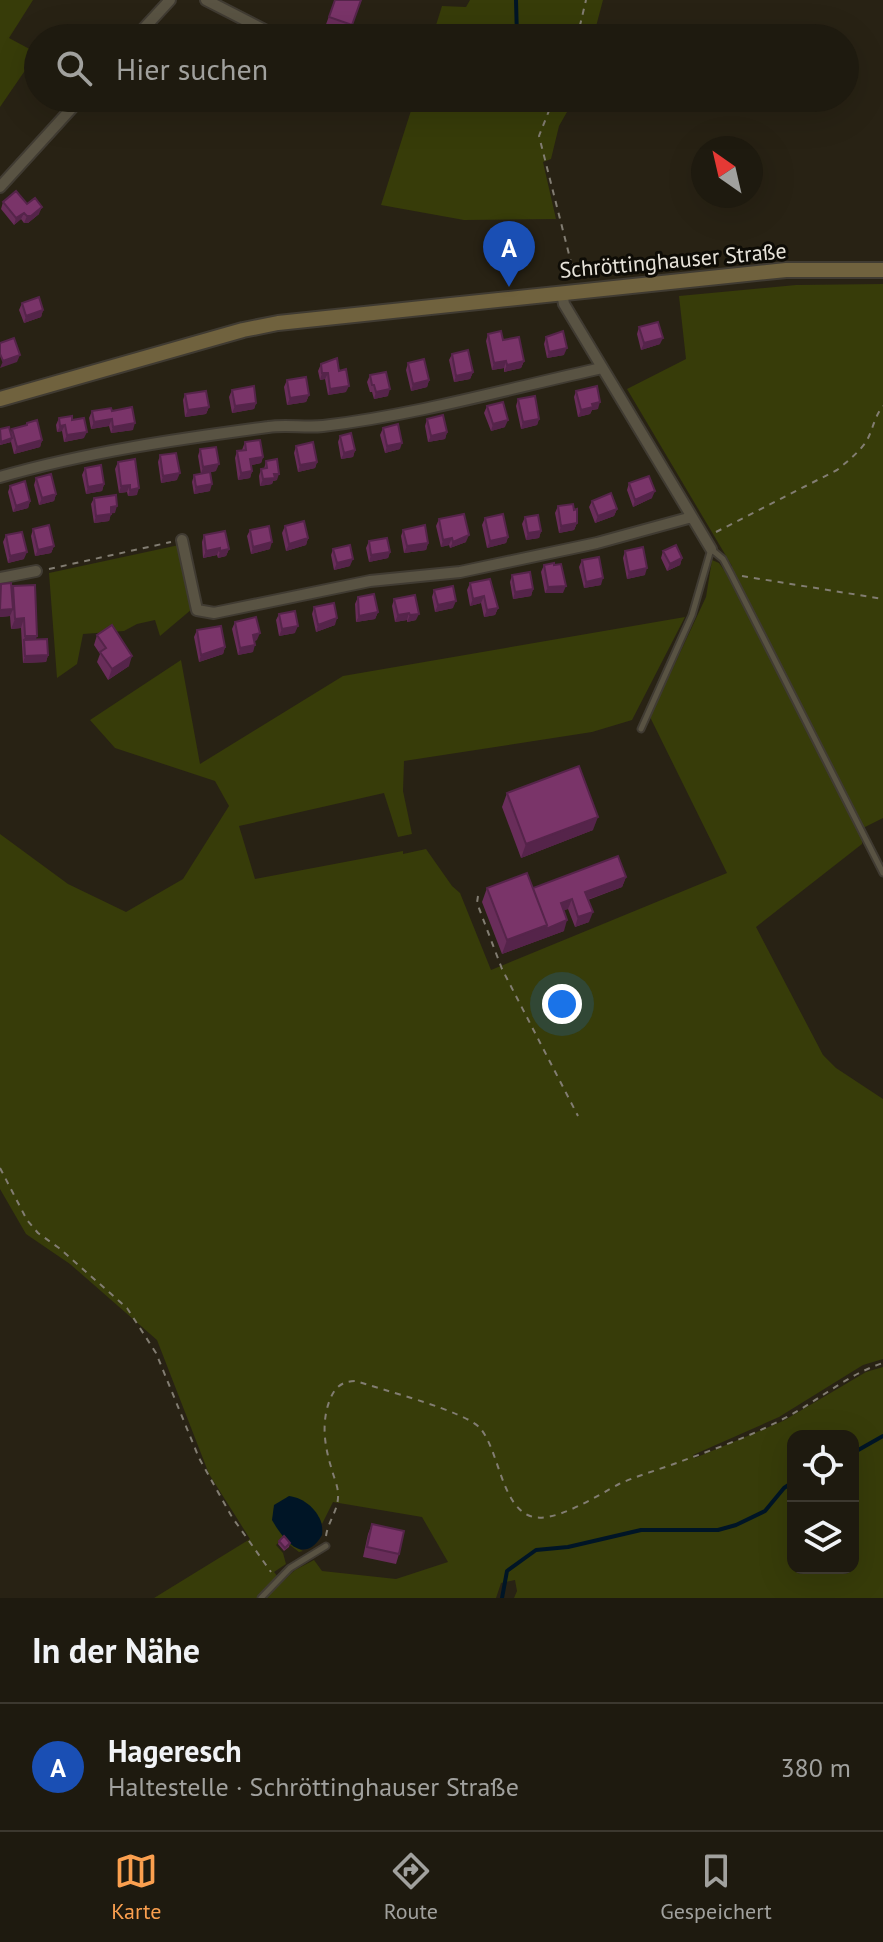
<!DOCTYPE html>
<html lang="de">
<head>
<meta charset="utf-8">
<style>
  body { margin:0; font-family:"PT Sans",sans-serif; background:#2b271d; color:#f1f3f6 }
  .controls { position:absolute; right:24px; bottom:24px; display:grid; overflow:hidden; border-radius:16px; box-shadow:0 8px 32px #0002 }
  .controls button { width:72px; height:72px; display:grid; place-items:center; padding:0; border:0; border-bottom:2px solid #3c382f; background:#1e1a0f; color:#f1f3f6; font:40px sans-serif }
  .compass { position:absolute; left:691px; top:136px; width:72px; height:72px; border-radius:50%; background:#1e1a0f; box-shadow:0 8px 32px #0002; rotate:326deg }
  .you { position:absolute; left:562px; top:1004px; width:28px; height:28px; margin:-20px; border:6px solid #fff; border-radius:50%; background:#1a73e8; box-shadow:0 0 0 12px #1a73e833 }
  .badge { display:grid; place-items:center; width:52px; height:52px; border-radius:50%; background:#fa9f4f; color:#fff; font-size:26px; font-weight:700 }
  .pin { position:absolute; translate:-50% -66px; filter:drop-shadow(0 2px 4px #0008) }
  .pin::after { content:''; position:absolute; top:42px; width:28px; height:24px; background:inherit; clip-path:polygon(0 0,100% 0,50% 100%) }
  .list { margin:0; padding:0; list-style:none }
  h2 { display:flex; justify-content:space-between; align-items:center; height:104px; margin:0; padding:0 32px; font-size:34px }
  h2 small { font-size:26px; font-weight:400; color:#a1a19e }
  .list li { display:grid; grid-template-columns:52px 1fr auto; gap:24px; align-items:center; box-sizing:border-box; height:128px; padding:0 32px; border-top:2px solid #3c382f }
  .list b { display:block; font-size:30px; white-space:nowrap }
  .list p { margin:0; font-size:26px; white-space:nowrap; color:#a1a19e }
  .list em { font-size:26px; font-style:normal; color:#a1a19e }
  .icon { flex:none; width:44px; height:44px; fill:none; stroke:currentColor; stroke-width:2; stroke-linecap:round; stroke-linejoin:round }
  .map { position:relative; flex:none; width:883px; height:1598px; overflow:hidden }
  .search { position:absolute; background:#1e1a0f; box-shadow:0 8px 32px #0002; left:24px; right:24px; top:24px; height:88px; display:flex; align-items:center; gap:20px; box-sizing:border-box; padding:0 28px; border-radius:44px; color:#a1a19e; font-size:30px }
  .sheet { height:232px; background:#1e1a0f }
  nav { display:flex; justify-content:space-around; align-items:center; box-sizing:border-box; height:112px; border-top:2px solid #3c382f; background:#1e1a0f; font-size:22px; color:#a1a19e }
  nav a { display:grid; justify-items:center; gap:4px }
  nav .on { color:#fa9f4f }
  .map>svg:first-child { display:block }
  .green { fill:#373c09; fill-rule:evenodd }
  .water { fill:#001526 }
  .lines { fill:none; stroke-linecap:round; stroke-linejoin:round }
  .stream { stroke:#001526; stroke-width:4 }
  .lane-casing { stroke:#403b32; stroke-width:9 }
  .street-casing { stroke:#403b32; stroke-width:14 }
  .secondary-casing { stroke:#403b32; stroke-width:18 }
  .path { stroke:#827d72; stroke-width:2; stroke-dasharray:6 6; stroke-linecap:butt }
  .lane { stroke:#595343; stroke-width:5 }
  .street { stroke:#595343; stroke-width:10 }
  .secondary { stroke:#70623e; stroke-width:14 }
  .wall { fill:#692d5a }
  .shaded-wall { fill:#55244a }
  .building { fill:#7a3469; stroke:#55244a; stroke-width:2 }
  .labels { text-anchor:middle; stroke-width:6; stroke-linejoin:round; paint-order:stroke }
  .street-label { font-size:22px; fill:#e7e3da; stroke:#0e0c06 }
</style>
</head>
<body>
<div class="map">
<svg width="883" height="1598" viewBox="0 0 883 1598">
  <rect width="100%" height="100%" fill="#282214"/>
  <path class="green" d="M0,0H33L9,38L37,53L0,107Z
    M470,0H603L593,38H432L442,6L466,7Z
    M415,98H575L559,126L551,159L543,162L556,219L464,220L381,205Z
    M883,284V818L863,828L862,844L756,927L823,1055L836,1068L883,1099V1359L863,1365L779,1417L693,1455L695,1458L783,1421L866,1372L883,1367V1598H514L517,1591L515,1580L501,1583L496,1598H154L250,1539L209,1474L157,1340L70,1264L26,1234L0,1189V834L68,884L126,912L183,879L229,806L215,781L115,748L90,720L181,660L200,764L343,676L685,617L632,720L592,732L404,761L403,791L412,834L398,837L384,793L239,826L255,879L403,851V854L426,849L452,886L460,893L491,970L727,873L650,717L706,597L712,560L719,563L724,570L732,566L627,389L686,359L679,296L796,285ZM793,1436H853V1568H793ZM333,1502L422,1517L448,1562L396,1579L322,1571L314,1560L295,1570L282,1582L274,1572L286,1564L283,1553L276,1545L282,1539L299,1552L303,1551L293,1546L319,1517L322,1524Z
    M179,545L192,609L160,636L155,620L137,624L124,631L83,634L77,664L57,678L49,573Z"/>
  <path class="water" d="M289,1496C307,1498 325,1516 322,1535C304,1566 284,1541 272,1520L274,1505Z"/>
  <g class="lines">
    <path class="stream" d="M516,0L517,38
      M853,1453L883,1436
      M502,1598L507,1571L536,1550L568,1547L641,1530H718L736,1525L765,1511L784,1488L793,1482"/>
    <g class="lane-casing">
      <path id="lane" d="M641,729L692,615L711,549L723,559L731,574L883,873
        M261,1598L290,1568L326,1546"/>
    </g>
    <g class="street-casing">
      <path id="street" d="M206,0L280,38
        M135,38L170,0
        M0,187L81,98
        M562,293L564,304L692,517
        M0,477C87,452 178,439 268,427C286,424 305,428 323,426C416,415 511,388 602,368
        M182,540L197,610L214,613L370,581L460,572L597,543L692,517L711,549
        M0,578L36,571"/>
    </g>
    <g class="secondary-casing">
      <path id="secondary" d="M0,399L243,330L278,323L786,270H883"/>
    </g>
    <path class="path" d="M577,38L586,0
      M554,98L539,136L575,278
      M716,532L837,470C848,461 858,453 866,442C873,430 874,417 883,406
      M49,569L171,542
      M742,576L883,599
      M478,896L477,903L502,969L578,1116
      M0,1168L27,1220L38,1233L59,1248L127,1308L156,1353L199,1458L232,1517L271,1572
      M326,1536C328,1521 339,1510 338,1494C338,1486 334,1478 332,1470C325,1448 321,1425 329,1402C334,1388 341,1381 356,1381C382,1390 465,1411 480,1428C499,1450 501,1505 530,1516C553,1525 598,1495 619,1484C639,1475 661,1469 682,1461C715,1449 751,1436 783,1419C817,1402 846,1375 883,1363"/>
    <use href="#lane" class="lane"/>
    <use href="#street" class="street"/>
    <use href="#secondary" class="secondary"/>
  </g>
  <path class="wall" d="M335,0H361L348,35L325,27Z
    M3,202L27,204L39,214L28,223H24L21,219L14,225L1,209Z
    M22,303L43,310L41,317L24,323L19,310Z
    M639,327L660,344L641,350L637,334Z
    M488,334L503,340L524,361L521,368L504,372V368L492,370L486,341Z
    M546,337L564,355L547,358L544,344Z
    M452,354L473,372L470,379L454,382L449,360Z
    M408,363L429,380L427,387L411,391L406,370Z
    M321,364L339,371L346,392L328,395L325,379L320,380L318,371Z
    M370,375L388,396L374,399L372,392H370L367,382Z
    M287,380L309,395L306,402L287,405L284,387Z
    M232,390L256,403L254,409L232,413L229,397Z
    M576,391L598,409L592,410L590,414L578,417L574,397Z
    M185,394L209,407L206,414L185,417L183,400Z
    M518,399L539,419L537,425L521,429L516,406Z
    M487,406L505,427L491,431L484,413Z
    M92,411H112L133,430L111,433L109,426L91,429L89,418Z
    M59,418L72,420L84,438L64,442L62,431L57,432L56,425Z
    M427,419L447,432L445,439L428,442L425,426Z
    M27,423L42,440L40,447L14,454L11,442L0,445V429L11,433L12,429L26,426Z
    M383,428L400,449L385,453L380,435Z
    M340,436L355,450L353,457L341,459L338,442Z
    M245,442L263,457L261,463L251,465L252,471L250,478L238,480L235,458L237,451L242,450Z
    M296,446L317,462L315,468L298,472L294,453Z
    M200,449L216,471L201,474L198,456Z
    M160,455L177,480L161,483L158,462Z
    M266,461L277,480L273,481L272,484L260,486L259,476L261,469H264Z
    M118,462L137,495L128,496L127,492L119,493L115,469Z
    M85,468L104,484L102,491L86,494L82,475Z
    M194,475L210,491L194,494L192,482Z
    M36,478L56,494L54,501L39,505L34,485Z
    M629,483L652,498L633,507L627,490Z
    M10,486L30,501L28,508L13,512L8,492Z
    M94,498L115,513H111L109,521L94,523L91,504Z
    M592,501L617,509L614,516L595,523L589,507Z
    M558,506L577,523L574,530L559,533L555,513Z
    M525,517L541,531L539,538L526,540L522,524Z
    M485,518L508,537L506,543L487,548L482,525Z
    M439,519L466,542L450,548L449,545L441,547L436,526Z
    M285,526L308,538L306,545L286,551L282,533Z
    M33,529L54,546L51,553L35,556L31,536Z
    M250,530L270,549L251,554L247,536Z
    M403,530L428,543L426,550L404,553L401,536Z
    M6,535L24,559L8,563L3,542Z
    M204,535L229,549L226,556L218,558L217,555L203,558L202,542Z
    M369,541L390,552L388,558L369,562L366,548Z
    M333,549L350,566L334,570L331,555Z
    M625,551L645,575L627,579L623,558Z
    M663,551L682,558L680,565L667,571L661,558Z
    M582,560L601,585L584,588L579,567Z
    M544,565L563,593H545L541,572Z
    M512,575L533,589L531,596L513,599L510,582Z
    M470,583L498,608L495,615L484,617L481,603L470,606L467,590Z
    M1,584L12,589L13,586L36,639L48,655L46,662L23,663L21,628L11,629L10,616L0,617V587Z
    M434,590L453,608L435,612L432,597Z
    M358,597L378,612L375,619L356,622L355,604Z
    M394,599L416,620L407,622V620L395,622L392,606Z
    M314,607L335,625L316,632L312,614Z
    M279,614L295,633L279,636L276,620Z
    M235,622L257,640L254,641L253,652L238,655L232,629Z
    M197,630L225,647L223,654L199,662L194,637Z
    M97,635L129,666L108,680L97,662L100,654L94,645Z
    M507,793L593,830L521,858L502,807Z
    M626,877L622,887L588,900L589,922L575,927L568,909L563,910L564,931L502,954L482,902L487,888H533Z
    M372,1524L399,1554L396,1564L363,1557L368,1534Z
    M279,1541L290,1543L289,1547L284,1551L278,1544Z"/>
  <path class="shaded-wall" d="M42,207L39,214L28,223H24L27,216Z
    M24,213L21,219L14,225L16,218Z
    M43,310L41,317L24,323L26,316Z
    M663,338L660,344L641,350L644,343Z
    M567,348L564,355L547,358L549,352Z
    M20,355L17,362L0,368L3,361Z
    M506,361L504,368L492,370L494,363Z
    M524,361L521,368L504,372L507,365Z
    M473,372L470,379L454,382L456,376Z
    M322,373H328L325,379L320,380Z
    M429,380L427,387L411,391L413,384Z
    M349,386L346,392L328,395L330,389Z
    M390,389L388,396L374,399L376,392Z
    M309,395L306,402L287,405L290,398Z
    M600,402L598,409L592,410L590,414L578,417L581,410L592,404Z
    M256,403L254,409L232,413L235,406Z
    M209,407L206,414L185,417L188,410Z
    M112,419L109,426L91,429L94,422Z
    M539,419L537,425L521,429L523,422Z
    M508,420L505,427L491,431L493,424Z
    M135,423L133,430L111,433L113,427Z
    M65,425L62,431L57,432L60,426Z
    M87,432L84,438L64,442L67,435Z
    M447,432L445,439L428,442L431,436Z
    M12,438L11,442L0,445L1,442Z
    M42,440L40,447L14,454L17,447Z
    M402,443L400,449L385,453L387,446Z
    M355,450L353,457L341,459L344,453Z
    M263,457L261,463L248,466L250,459Z
    M317,462L315,468L298,472L300,465Z
    M219,464L216,471L201,474L203,467Z
    M252,471L250,478L238,480L241,473Z
    M180,473L177,480L161,483L163,476Z
    M274,474H279L277,480L273,481L272,484L260,486L263,479Z
    M104,484L102,491L86,494L88,487Z
    M212,484L210,491L194,494L196,487Z
    M130,485L127,492L119,493L121,486Z
    M139,488L137,495L128,496L130,490Z
    M655,491L652,498L633,507L635,500Z
    M56,494L54,501L39,505L42,498Z
    M30,501L28,508L13,512L16,506Z
    M117,506L115,513L108,514L111,507Z
    M617,509L614,516L595,523L598,516Z
    M111,514L109,521L94,523L96,516Z
    M577,523L574,530L559,533L561,526Z
    M541,531L539,538L526,540L528,533Z
    M469,535L466,542L450,548L453,542Z
    M508,537L506,543L487,548L490,541Z
    M308,538L306,545L286,551L289,544Z
    M452,538L449,545L441,547L443,540Z
    M272,542L270,549L251,554L253,547Z
    M428,543L426,550L404,553L407,546Z
    M54,546L51,553L35,556L38,550Z
    M220,548L217,555L203,558L206,551Z
    M229,549L226,556L218,558L220,551Z
    M27,552L24,559L8,563L10,556Z
    M390,552L388,558L369,562L371,555Z
    M682,558L680,565L667,571L670,564Z
    M353,559L350,566L334,570L337,563Z
    M647,568L645,575L627,579L629,572Z
    M603,578L601,585L584,588L586,582Z
    M566,586L563,593H545L548,587Z
    M533,589L531,596L513,599L515,592Z
    M484,596L481,603L470,606L473,599Z
    M456,601L453,608L435,612L438,605Z
    M498,608L495,615L484,617L487,610Z
    M13,609L10,616L0,617V610Z
    M378,612L375,619L356,622L359,616Z
    M409,613L407,620L395,622L398,615Z
    M419,614L416,620L407,622L410,615Z
    M24,618L21,628L11,629L15,619Z
    M337,618L335,625L316,632L318,625Z
    M298,626L295,633L279,636L282,629Z
    M260,633L257,640L251,642L253,635Z
    M25,636H37L34,646L24,640Z
    M255,645L253,652L238,655L240,648Z
    M225,647L223,654L199,662L201,655Z
    M48,655L46,662L23,663L25,656Z
    M132,656L129,666L108,680L112,669Z
    M598,817L593,830L521,858L526,844Z
    M626,877L622,887L581,902L585,892Z
    M572,899L568,909L557,913L561,903Z
    M593,912L589,922L575,927L578,917Z
    M567,920L564,931L502,954L507,940L547,925Z"/>
  <path class="building" d="M335,0H361L352,25L329,17Z
    M324,30L351,38H321Z
    M16,191L27,204L35,198L42,207L31,216H27L24,213L16,218L3,202Z
    M39,297L43,310L26,316L22,303Z
    M658,322L663,338L644,343L639,327Z
    M501,331L503,340L519,337L524,361L507,365L506,361L494,363L488,334Z
    M563,331L567,348L549,352L546,337Z
    M14,338L20,355L3,361L0,354V343Z
    M468,350L473,372L456,376L452,354Z
    M337,358L339,371L346,369L349,386L330,389L328,373H322L321,364Z
    M424,359L429,380L413,384L408,363Z
    M386,372L390,389L376,392L374,385H372L370,375Z
    M306,377L309,395L290,398L287,380Z
    M254,386L256,403L235,406L232,390Z
    M597,386L600,402L592,404L593,407L581,410L576,391Z
    M206,391L209,407L188,410L185,394Z
    M535,396L539,419L523,422L518,399Z
    M503,402L508,420L493,424L487,406Z
    M132,407L135,423L113,427L112,419L94,422L92,411L111,408L112,411Z
    M443,415L447,432L431,436L427,419Z
    M72,416V420L84,418L87,432L67,435L65,425L60,426L59,418Z
    M37,420L42,440L17,447L12,429L27,425V423Z
    M398,424L402,443L387,446L383,428Z
    M9,427L12,438L1,442L0,429Z
    M351,433L355,450L344,453L340,436Z
    M260,440L263,457L250,459L252,471L241,473L237,451L246,450L245,442Z
    M313,442L317,462L300,465L296,446Z
    M216,447L219,464L203,467L200,449Z
    M176,453L180,473L163,476L160,455Z
    M135,459L139,488L130,490V485L121,486L118,462Z
    M277,459L279,474H274L275,478L263,479L261,469L267,468L266,461Z
    M101,465L104,484L88,487L85,468Z
    M210,472L212,484L196,487L194,475Z
    M51,474L56,494L42,498L36,478Z
    M649,476L655,491L635,500L629,483Z
    M25,481L30,501L16,506L10,486Z
    M611,493L617,509L598,516L592,501Z
    M116,495L117,506L111,507V514L96,516L94,498Z
    M573,504L574,510L577,509V523L561,526L558,506Z
    M464,514L469,535L453,542L452,538L443,540L439,519Z
    M503,514L508,537L490,541L485,518Z
    M538,515L541,531L528,533L525,517Z
    M304,521L308,538L289,544L285,526Z
    M49,525L54,546L38,550L33,529Z
    M425,525L428,543L407,546L403,530Z
    M269,526L272,542L253,547L250,530Z
    M225,531L229,549L220,551V548L206,551L204,535Z
    M22,532L27,552L10,556L6,535Z
    M387,538L390,552L371,555L369,541Z
    M350,545L353,559L337,563L333,549Z
    M676,545L682,558L670,564L663,551Z
    M643,547L647,568L629,572L625,551Z
    M599,557L603,578L586,582L582,560Z
    M554,563V565L561,564L566,586L548,587L544,565Z
    M530,572L533,589L515,592L512,575Z
    M490,579L498,608L487,610L484,596L473,599L470,583Z
    M11,583L13,609L0,610L1,584Z
    M35,585L37,636H25L24,618L15,619L13,586Z
    M453,586L456,601L438,605L434,590Z
    M374,594L378,612L359,616L358,597Z
    M415,595L419,614L410,615L409,613L398,615L394,599Z
    M334,603L337,618L318,625L314,607Z
    M295,611L298,626L282,629L279,614Z
    M256,617L260,633L253,635L255,645L240,648L235,622Z
    M112,625L132,656L112,669L100,652L106,648L97,635Z
    M221,626L225,647L201,655L197,630Z
    M47,639L48,655L25,656L24,640Z
    M579,766L598,817L526,844L507,793Z
    M618,856L626,877L585,892L593,912L578,917L572,899L561,903L567,920L546,929L547,925L533,888Z
    M527,873L547,925L507,940L487,888Z
    M372,1524L404,1531L399,1554L367,1547Z
    M284,1536L290,1543L285,1548L279,1541Z"/>
  <g class="labels">
    <g class="street-label">
      <text transform="translate(673 260) rotate(-5)" y="8">Schröttinghauser Straße</text>
    </g>
  </g>
</svg>
<div class="controls">
<button><svg class="icon" aria-label="locate" viewBox="0 0 24 24"><circle cx="12" cy="12" r="6"/><path d="M12 2v4M12 18v4M2 12h4M18 12h4"/></svg></button>
<button><svg class="icon" aria-label="layers" viewBox="0 0 24 24"><path d="M12 4l9 5-9 5-9-5zM3 14l9 5 9-5"/></svg></button>
</div>
<svg class="compass" viewBox="-18 -18 36 36"><path d="M0-13l5 13h-10z" fill="#e53935"/><path d="M0 13l5-13h-10z" fill="#a1a19e"/></svg>
<div class="you"></div>
<div class="pin badge" style="left:509px;top:287px;background:#1a4fb4">A</div>
<div class="search"><svg class="icon" aria-label="search" viewBox="0 0 24 24"><circle cx="10" cy="10" r="6"/><path d="M15 15l6 6"/></svg>Hier suchen</div>
</div>
<section class="sheet">
<h2>In der Nähe<small></small></h2>
<ul class="list">
<li><span class="badge" style="background:#1a4fb4">A</span><div><b>Hageresch</b><p>Haltestelle · Schröttinghauser Straße</p></div><em>380 m</em></li>
</ul>
</section>
<nav>
<a class="on"><svg class="icon" aria-label="map" viewBox="0 0 24 24"><path d="M3 6l6-2 6 2 6-2v14l-6 2-6-2-6 2zM9 4v14M15 6v14"/></svg>Karte</a>
<a><svg class="icon" aria-label="directions" viewBox="0 0 24 24"><path d="M12 3l9 9-9 9-9-9zM9 14v-3h6M13 9l2 2-2 2"/></svg>Route</a>
<a><svg class="icon" aria-label="saved" viewBox="0 0 24 24"><path d="M7 4h10v16l-5-4-5 4z"/></svg>Gespeichert</a>
</nav>
</body>
</html>
